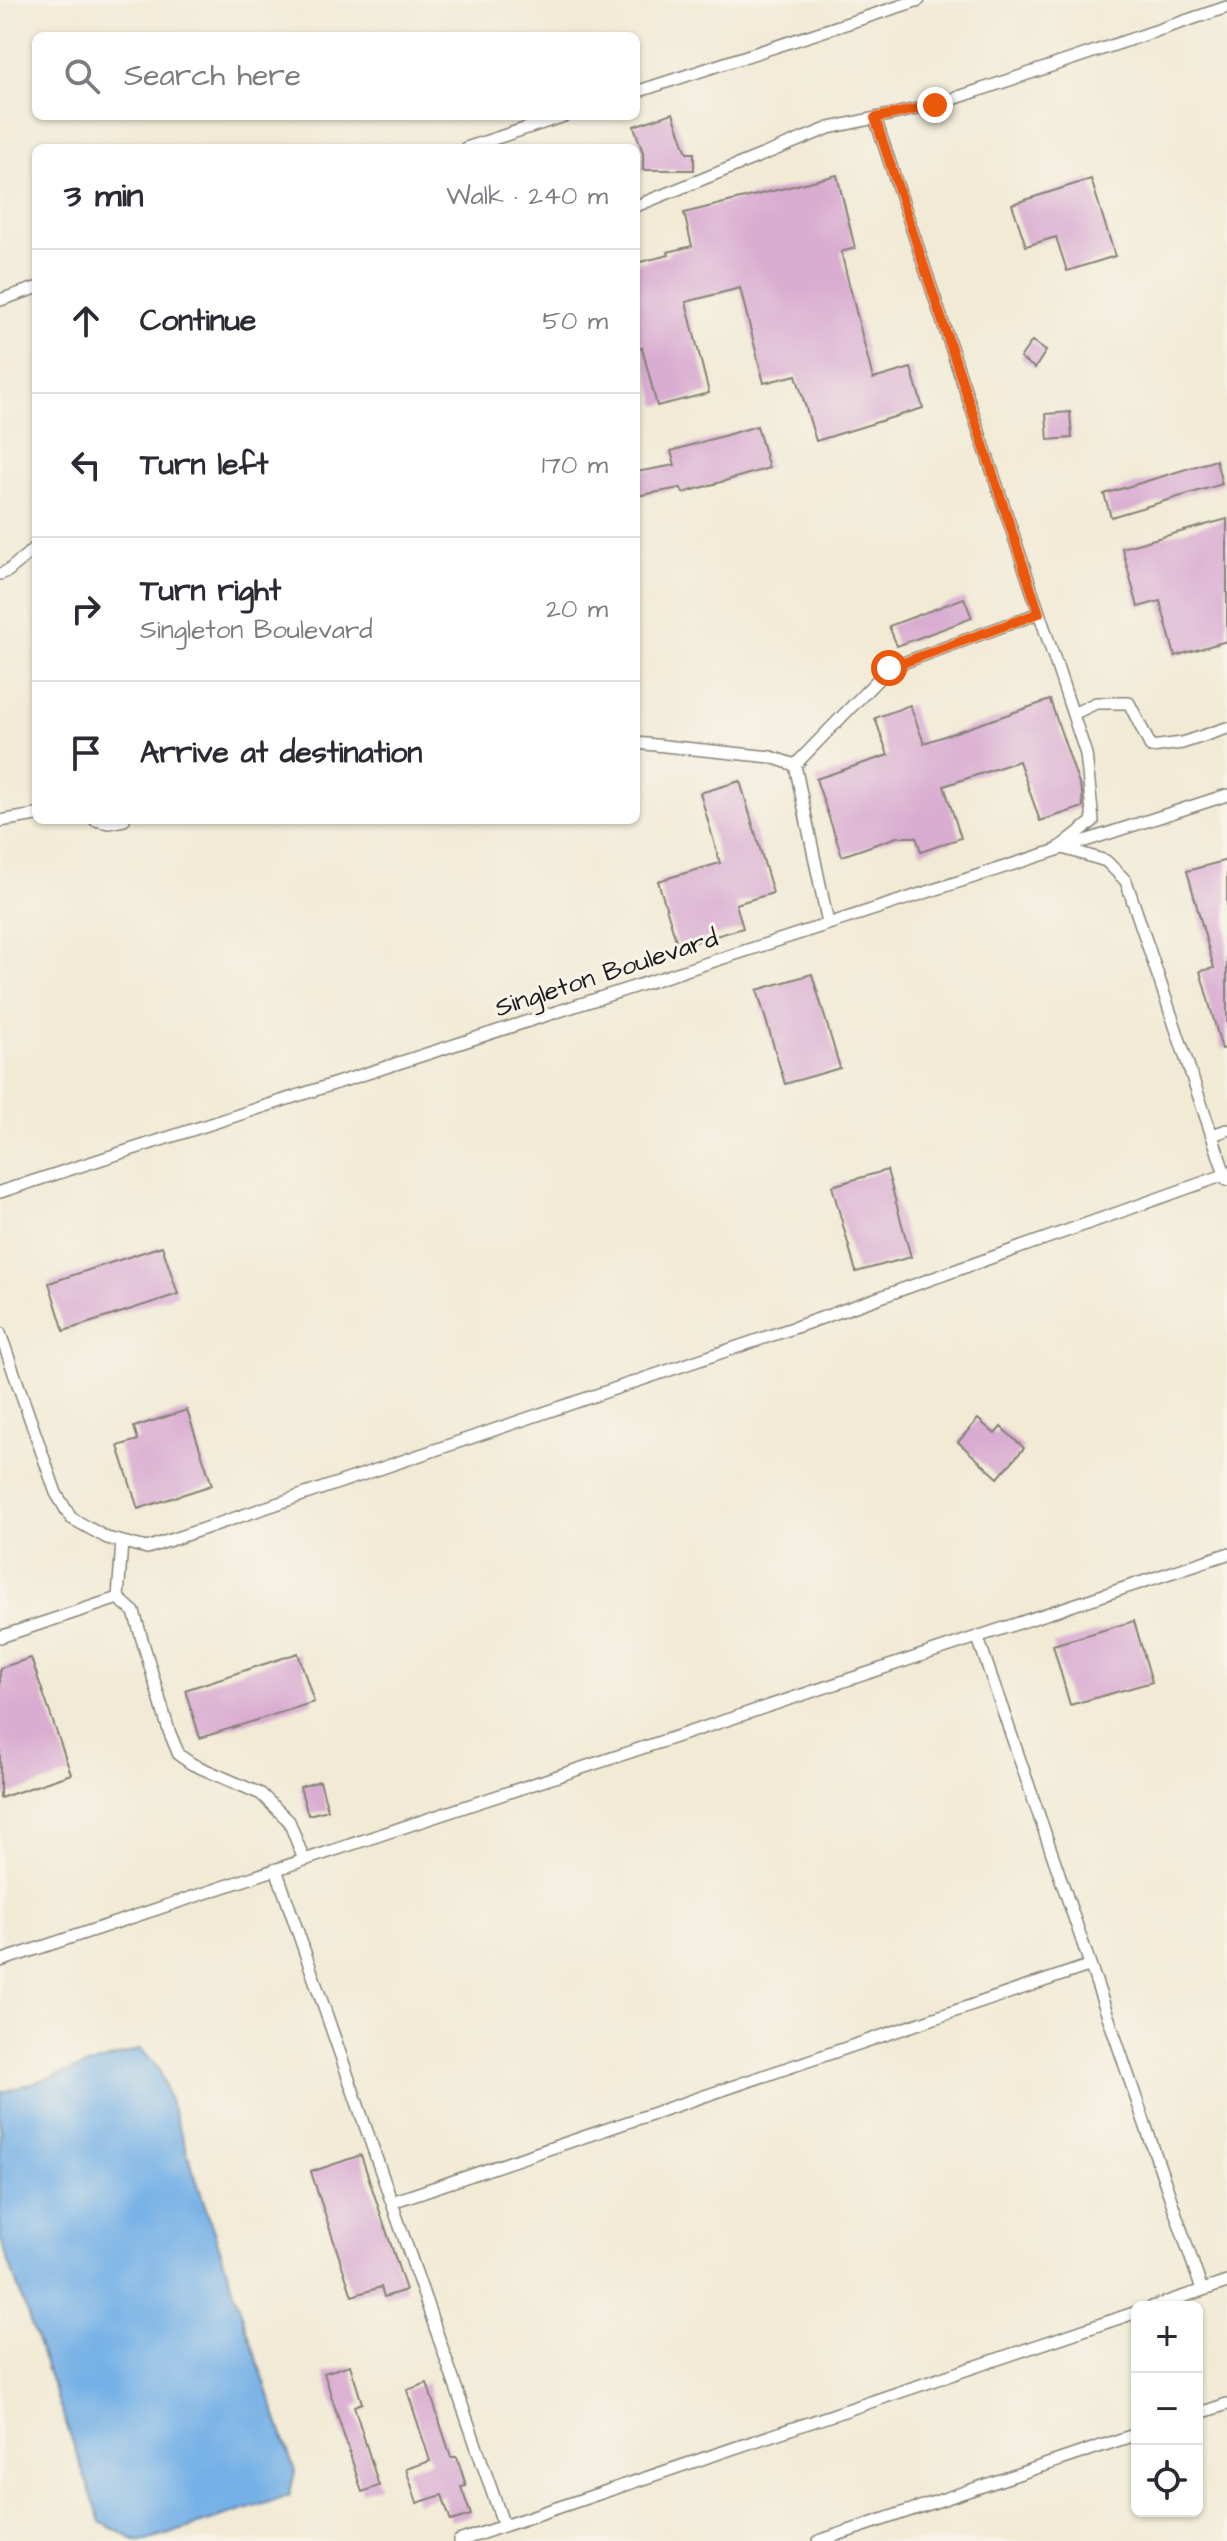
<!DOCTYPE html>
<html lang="en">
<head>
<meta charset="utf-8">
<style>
  body { margin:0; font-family:"Architects Daughter",sans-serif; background:#f7f7f7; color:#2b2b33 }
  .controls { position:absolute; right:24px; bottom:24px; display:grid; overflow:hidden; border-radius:12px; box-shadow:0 2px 6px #0004 }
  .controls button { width:72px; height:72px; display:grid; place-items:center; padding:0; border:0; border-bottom:2px solid #e1e1e2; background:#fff; color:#2b2b33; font:40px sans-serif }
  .stop { position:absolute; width:24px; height:24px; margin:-18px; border:6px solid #ea580c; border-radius:50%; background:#fff }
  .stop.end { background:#ea580c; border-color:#fff; box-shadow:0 2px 8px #0008 }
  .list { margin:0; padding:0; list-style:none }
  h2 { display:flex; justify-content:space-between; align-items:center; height:104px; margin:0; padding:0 32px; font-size:34px }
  h2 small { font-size:26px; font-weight:400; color:#7c7c81 }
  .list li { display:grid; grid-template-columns:52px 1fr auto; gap:24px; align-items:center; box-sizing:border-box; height:144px; padding:0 32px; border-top:2px solid #e1e1e2 }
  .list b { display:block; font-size:30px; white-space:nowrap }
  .list p { margin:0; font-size:26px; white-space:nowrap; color:#7c7c81 }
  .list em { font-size:26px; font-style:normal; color:#7c7c81 }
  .icon { flex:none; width:44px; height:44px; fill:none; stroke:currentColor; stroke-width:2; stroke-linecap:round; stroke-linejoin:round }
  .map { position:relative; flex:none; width:1227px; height:2541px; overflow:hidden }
  .search { position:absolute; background:#fff; box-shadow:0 2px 6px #0004; left:32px; top:32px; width:608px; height:88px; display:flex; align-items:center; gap:20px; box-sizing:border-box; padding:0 28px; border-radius:12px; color:#7c7c81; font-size:30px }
  .panel { position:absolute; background:#fff; box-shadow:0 2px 6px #0004; left:32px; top:144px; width:608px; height:680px; border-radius:12px }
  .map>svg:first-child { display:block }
  .water { fill:#75b0e6; stroke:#486681; stroke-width:2 }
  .building { fill:#d9acd1 }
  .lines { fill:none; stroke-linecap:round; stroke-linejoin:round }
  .lane-casing { stroke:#868378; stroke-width:14 }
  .lane { stroke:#fff; stroke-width:11 }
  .route { stroke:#ea580c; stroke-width:10 }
  .labels { text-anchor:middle; stroke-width:6; stroke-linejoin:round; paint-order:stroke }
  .street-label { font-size:26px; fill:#1c1c1c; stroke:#f7f3e8 }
</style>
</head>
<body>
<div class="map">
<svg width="1227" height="2541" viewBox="0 0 1227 2541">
  <rect width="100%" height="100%" fill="#f7f3e8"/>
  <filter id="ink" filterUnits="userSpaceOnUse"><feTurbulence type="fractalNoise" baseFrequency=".0125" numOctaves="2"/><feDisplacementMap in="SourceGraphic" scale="16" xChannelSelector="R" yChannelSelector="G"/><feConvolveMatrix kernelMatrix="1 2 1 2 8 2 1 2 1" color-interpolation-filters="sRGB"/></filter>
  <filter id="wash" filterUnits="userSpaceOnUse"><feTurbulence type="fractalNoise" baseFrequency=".006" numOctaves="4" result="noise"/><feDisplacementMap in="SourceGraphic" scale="32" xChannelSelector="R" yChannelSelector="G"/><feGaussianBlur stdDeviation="1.8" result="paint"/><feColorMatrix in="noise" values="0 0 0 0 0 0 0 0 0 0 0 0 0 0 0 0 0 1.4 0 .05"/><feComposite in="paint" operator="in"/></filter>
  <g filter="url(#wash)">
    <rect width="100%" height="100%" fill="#f1ead5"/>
    <path class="water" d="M141,2049L159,2069L295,2472L289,2496L147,2541H136L101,2522L0,2237V2093Z"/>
    <g id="blocks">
      <path class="building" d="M673,113L687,153H694V170H643V153L634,126Z
        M837,175L855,248L841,252L873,379L911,368L923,408L816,441L796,375L764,383L740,288L686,302L709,393L657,406L642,348L636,349V263L669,255L668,252L692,246L684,213Z
        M1091,179L1115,256L1067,271L1056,237L1026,246L1012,204Z
        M1032,341L1046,351L1035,368L1020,358Z
        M1070,412L1072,438L1048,440L1046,414Z
        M757,426L769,468L683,493L681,488L636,496V472L675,465L671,451Z
        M1216,460L1222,484L1111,517L1104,494Z
        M1227,519V641L1175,656L1160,601L1138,607L1122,548Z
        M964,598L972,618L897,646L889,626Z
        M1050,700L1082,793L1083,807L1040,821L1019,761L944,786L961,838L921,852L916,837H897L842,856L816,779L888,755L875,718L910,705L924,743Z
        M740,781L773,893L736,904L743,928L678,947L658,881L720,863L700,793Z
        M1227,860V1048L1222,1049L1200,971L1214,968L1187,871Z
        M812,974L840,1068L785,1084L757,990Z
        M887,1170L911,1257L856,1272L832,1186Z
        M162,1246L178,1294L64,1331L49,1283Z
        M187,1410L212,1485L138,1509L118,1446L138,1440L134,1427Z
        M978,1419L995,1434L1001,1427L1024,1448L998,1478L958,1442Z
        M1134,1621L1152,1682L1070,1705L1053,1645Z
        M298,1653L314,1702L200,1738L185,1690Z
        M31,1658L71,1774L0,1798V1668Z
        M320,1781L328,1810L308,1815L300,1787Z
        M361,2155L406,2290L384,2297L381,2287L352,2296L311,2172Z
        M350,2365L362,2403L354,2406L379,2486L362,2492L324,2373Z
        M427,2383L451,2457H457L466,2486L461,2487L471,2515L451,2521L442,2495L417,2503L406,2469L430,2461L407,2390Z"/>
    </g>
  </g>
  <g filter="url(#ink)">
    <use href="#blocks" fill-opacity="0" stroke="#868378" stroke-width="2"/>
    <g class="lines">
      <g class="lane-casing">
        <path id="lane" d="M636,92L919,0
          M875,118L1086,754L1093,821L1060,847L1106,861L1126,881L1227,1180
          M466,148L564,116
          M636,206L829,128L935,105L1227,7
          M0,300L36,288
          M0,574L8,571L36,547
          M1073,714L1096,703H1129L1151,747L1182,743L1227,728
          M636,743L771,757L795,765L828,923
          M795,765L889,668L1039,613
          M95,820L108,823L124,820
          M0,821L36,815
          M1212,1135L1227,1130
          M0,1192L1227,795
          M0,1333L56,1493L71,1518L107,1538L147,1548L796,1327L1227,1174
          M118,1598L122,1542
          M0,1637L118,1598L134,1612L169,1731L179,1755L192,1764L261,1794L289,1821L304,1860
          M978,1638L1202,2290
          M276,1869L504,2526
          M0,1961L1227,1554
          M392,2202L1088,1966
          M1152,2307L1227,2282
          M1197,2414L1227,2404
          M459,2541L1137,2312
          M819,2541L1137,2434"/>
      </g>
      <use href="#lane" class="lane"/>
    </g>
  </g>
  <g class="lines" filter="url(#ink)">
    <path class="route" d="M889,668L1039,613L875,118L935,105"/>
  </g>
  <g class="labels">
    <g class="street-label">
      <text transform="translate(606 972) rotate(-18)" y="9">Singleton Boulevard</text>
    </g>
  </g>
</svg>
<div class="controls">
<button>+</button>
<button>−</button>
<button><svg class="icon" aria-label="locate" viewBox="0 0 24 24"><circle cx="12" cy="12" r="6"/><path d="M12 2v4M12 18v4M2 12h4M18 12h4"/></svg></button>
</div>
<div class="stop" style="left:889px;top:668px"></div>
<div class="stop end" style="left:935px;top:105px"></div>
<div class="search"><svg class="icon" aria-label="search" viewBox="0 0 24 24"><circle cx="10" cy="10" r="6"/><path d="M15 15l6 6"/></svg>Search here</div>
<section class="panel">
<h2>3 min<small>Walk · 240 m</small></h2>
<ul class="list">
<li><svg class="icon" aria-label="ahead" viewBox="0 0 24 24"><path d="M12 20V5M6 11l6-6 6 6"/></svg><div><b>Continue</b></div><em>50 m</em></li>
<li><svg class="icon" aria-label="left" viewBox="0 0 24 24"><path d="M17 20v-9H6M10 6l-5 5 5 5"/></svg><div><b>Turn left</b></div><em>170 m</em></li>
<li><svg class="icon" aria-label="right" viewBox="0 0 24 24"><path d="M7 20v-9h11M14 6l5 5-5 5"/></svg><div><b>Turn right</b><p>Singleton Boulevard</p></div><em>20 m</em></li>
<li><svg class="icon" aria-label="arrive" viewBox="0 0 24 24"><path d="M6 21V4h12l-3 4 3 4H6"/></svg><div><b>Arrive at destination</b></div></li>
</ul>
</section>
</div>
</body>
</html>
